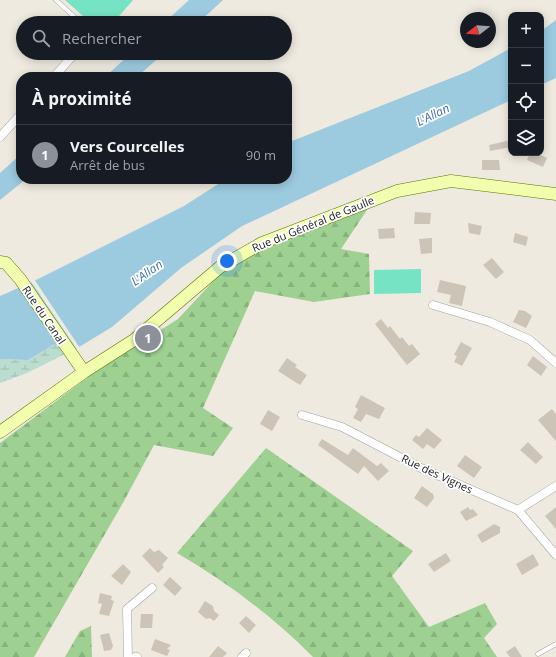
<!DOCTYPE html>
<html lang="fr">
<head>
<meta charset="utf-8">
<style>
  body { margin:0; font-family:"Open Sans",sans-serif; background:#20242c; color:#f1f3f6 }
  .controls { position:absolute; right:12px; top:12px; display:grid; overflow:hidden; border-radius:8px; box-shadow:0 2px 10px #0003 }
  .controls button { width:36px; height:36px; display:grid; place-items:center; padding:0; border:0; border-bottom:1px solid #363941; background:#171b24; color:#f1f3f6; font:20px sans-serif }
  .compass { position:absolute; left:460px; top:12px; width:36px; height:36px; border-radius:50%; background:#171b24; box-shadow:0 2px 10px #0003; rotate:253deg }
  .you { position:absolute; left:227px; top:261px; width:14px; height:14px; margin:-10px; border:3px solid #fff; border-radius:50%; background:#1a73e8; box-shadow:0 0 0 6px #1a73e833 }
  .badge { display:grid; place-items:center; width:26px; height:26px; border-radius:50%; background:#8c9099; color:#fff; font-size:13px; font-weight:700 }
  .pin { position:absolute; translate:-50% -50%; border:2px solid #fff; box-shadow:0 1px 4px #0006 }
  .list { margin:0; padding:0; list-style:none }
  h2 { display:flex; justify-content:space-between; align-items:center; height:52px; margin:0; padding:0 16px; font-size:17px }
  h2 small { font-size:13px; font-weight:400; color:#9ea1a6 }
  .list li { display:grid; grid-template-columns:26px 1fr auto; gap:12px; align-items:center; box-sizing:border-box; height:60px; padding:0 16px; border-top:1px solid #363941 }
  .list b { display:block; font-size:15px; white-space:nowrap }
  .list p { margin:0; font-size:13px; white-space:nowrap; color:#9ea1a6 }
  .list em { font-size:13px; font-style:normal; color:#9ea1a6 }
  .icon { flex:none; width:22px; height:22px; fill:none; stroke:currentColor; stroke-width:2; stroke-linecap:round; stroke-linejoin:round }
  .map { position:relative; flex:none; width:556px; height:657px; overflow:hidden }
  .search { position:absolute; background:#171b24; box-shadow:0 2px 10px #0003; left:16px; top:16px; width:276px; height:44px; display:flex; align-items:center; gap:10px; box-sizing:border-box; padding:0 14px; border-radius:22px; color:#9ea1a6; font-size:15px }
  .panel { position:absolute; background:#171b24; box-shadow:0 2px 10px #0003; left:16px; top:72px; width:276px; height:112px; border-radius:16px }
  .map>svg:first-child { display:block }
  .forest { fill:url(#forest-firs) }
  .wetland { fill:url(#wetland-marsh) }
  .pitch { fill:#76e4c4 }
  .water { fill:#9ccadf }
  .pier { fill:#eeeadf }
  .building { fill:#cdc4b8 }
  .lines { fill:none; stroke-linecap:round; stroke-linejoin:round }
  .lane-casing { stroke:#a2a2a2; stroke-width:5 }
  .street-casing { stroke:#a2a2a2; stroke-width:9 }
  .secondary-casing { stroke:#5d7400; stroke-width:13 }
  .lane { stroke:#fff; stroke-width:4 }
  .street { stroke:#fff; stroke-width:8 }
  .secondary { stroke:#f2fead; stroke-width:12 }
  .labels { text-anchor:middle; stroke-width:3.5; stroke-linejoin:round; paint-order:stroke }
  .street-label { font-size:11px; fill:#1b1b1b; stroke:#fff }
  .water-label { font-size:12px; font-style:italic; fill:#426fb0; stroke:#fff }
</style>
</head>
<body>
<div class="map">
<svg width="556" height="657" viewBox="0 0 556 657">
  <defs>
    <pattern id="forest-firs" width="22" height="20" patternUnits="userSpaceOnUse"><rect width="22" height="20" fill="#9dd091"/><path d="M5 1l3.5 6h-7zM16 11l3.5 6h-7z" fill="#87b27c"/></pattern>
    <pattern id="wetland-marsh" width="20" height="14" patternUnits="userSpaceOnUse"><rect width="20" height="14" fill="#bbddd0"/><path d="M1 5h8M5 5V1M11 12h8M15 12V8" fill="none" stroke="#a0bdb2"/></pattern>
  </defs>
  <rect width="100%" height="100%" fill="#eeeadf"/>
  <path class="forest" d="M371,204L341,249L369,254L370,294L314,302L255,291L203,408L233,428L213,456L154,445L124,501L34,657H0V443L99,369L178,319L220,274L259,250Z
    M266,448L413,551L392,576L429,627L485,603L497,624L484,638L497,657H313C272,616 227,582 177,553Z
    M91,626L92,657H65L80,631Z"/>
  <path class="wetland" d="M55,344L79,347L27,373L0,383V359L28,360Z"/>
  <path class="pitch" d="M65,0H133L113,23H91Z
    M421,269V293L374,294V270Z"/>
  <path class="water" d="M189,0H223L198,23H164Z
    M556,20V78L541,85V31Z
    M511,48V100L242,226L181,268L112,327L79,347L55,344L28,360L0,359V296L32,282L184,206L226,179H287V143L469,71Z
    M131,53H164L137,77H105Z
    M21,154V179H26L0,200V173Z"/>
  <path class="pier" d="M34,279L80,348H76L30,280Z"/>
  <path class="building" d="M511,140V147L490,151L489,145Z
    M530,153H537L547,158L543,167L527,160Z
    M482,160H499L500,170H482Z
    M415,212L431,213L430,224H414Z
    M468,223L482,226L480,235L469,233Z
    M394,228L395,238L379,239L378,229Z
    M515,233L528,237L526,246L513,242Z
    M432,238V253L421,254L419,239Z
    M492,258L504,272L496,279L483,265Z
    M440,280L466,286L462,306L449,303L451,295L437,292Z
    M519,310L525,311L532,316L526,328L513,322Z
    M381,319L388,328L390,326L400,339L402,337L409,346L412,344L420,354L407,365L375,324Z
    M461,342L472,348L462,366L454,362L457,356L454,355Z
    M533,356L547,367L541,376L527,365Z
    M287,358L297,365L295,367L307,375L300,385L278,371Z
    M361,395L385,408L379,419L366,414L361,422L353,418L358,409L355,407Z
    M552,409L556,414V441L538,420Z
    M268,410L280,417L272,431L260,424Z
    M427,428L442,440L434,449L427,444L423,449L412,440L416,435L419,437Z
    M322,439L348,455L353,448L377,466L381,463L389,471L378,481L364,466L358,474L318,445Z
    M528,442L543,457L536,464L520,450Z
    M465,455L482,467L474,478L457,466Z
    M422,486L433,494L434,498L427,507L414,498Z
    M468,507L470,510L473,509L478,515L466,521L460,512Z
    M556,507V529L545,516Z
    M494,524L500,527V533L482,543L477,535Z
    M150,548L154,552L159,550L168,558L162,565L164,567L158,573L142,556Z
    M446,553L451,561L434,572L428,564Z
    M533,554L539,565L522,575L516,564Z
    M123,564L131,572L122,585L111,576Z
    M170,577L182,588L175,596L163,585Z
    M100,593L112,596L111,600L114,601L109,616L99,614L102,604L98,603Z
    M205,601L213,606L214,611L219,615L214,621L210,618L206,619L198,612Z
    M141,614H153L152,628H140Z
    M246,616L256,625L249,633L239,623Z
    M109,633L113,646L111,650L104,651L100,635Z
    M155,639L171,645L167,649L170,650L167,656L151,650Z
    M218,646L227,653L223,657H209Z
    M515,646L522,657H510L506,652Z"/>
  <g class="lines">
    <g class="lane-casing">
      <path id="lane" d="M56,0L81,23
        M538,654L556,644"/>
    </g>
    <g class="street-casing">
      <path id="street" d="M54,77L75,53
        M0,137L21,114
        M433,305L490,322L530,340L556,363
        M302,415L342,427L421,468L518,510L556,555
        M518,510L556,486
        M128,657L127,609L152,588
        M135,657H137
        M242,657L246,653"/>
    </g>
    <g class="secondary-casing">
      <path id="secondary" d="M0,262L6,263L20,279L84,372
        M0,432L84,372L134,340L220,267L262,243L397,191L451,181L556,194"/>
    </g>
    <use href="#lane" class="lane"/>
    <use href="#street" class="street"/>
    <use href="#secondary" class="secondary"/>
  </g>
  <g class="labels">
    <g class="street-label">
      <text transform="translate(313 224) rotate(-22)" y="4">Rue du Général de Gaulle</text>
      <text transform="translate(44 315) rotate(56)" y="4">Rue du Canal</text>
      <text transform="translate(437 474) rotate(25)" y="4">Rue des Vignes</text>
    </g>
    <g class="water-label">
      <text transform="translate(433 115) rotate(-26)" y="4">L'Allan</text>
      <text transform="translate(147 273) rotate(-35)" y="4">L'Allan</text>
    </g>
  </g>
</svg>
<div class="controls">
<button>+</button>
<button>−</button>
<button><svg class="icon" aria-label="locate" viewBox="0 0 24 24"><circle cx="12" cy="12" r="6"/><path d="M12 2v4M12 18v4M2 12h4M18 12h4"/></svg></button>
<button><svg class="icon" aria-label="layers" viewBox="0 0 24 24"><path d="M12 4l9 5-9 5-9-5zM3 14l9 5 9-5"/></svg></button>
</div>
<svg class="compass" viewBox="-18 -18 36 36"><path d="M0-13l5 13h-10z" fill="#e53935"/><path d="M0 13l5-13h-10z" fill="#9ea1a6"/></svg>
<div class="you"></div>
<div class="pin badge" style="left:148px;top:338px">1</div>
<div class="search"><svg class="icon" aria-label="search" viewBox="0 0 24 24"><circle cx="10" cy="10" r="6"/><path d="M15 15l6 6"/></svg>Rechercher</div>
<section class="panel">
<h2>À proximité<small></small></h2>
<ul class="list">
<li><span class="badge">1</span><div><b>Vers Courcelles</b><p>Arrêt de bus</p></div><em>90 m</em></li>
</ul>
</section>
</div>
</body>
</html>
